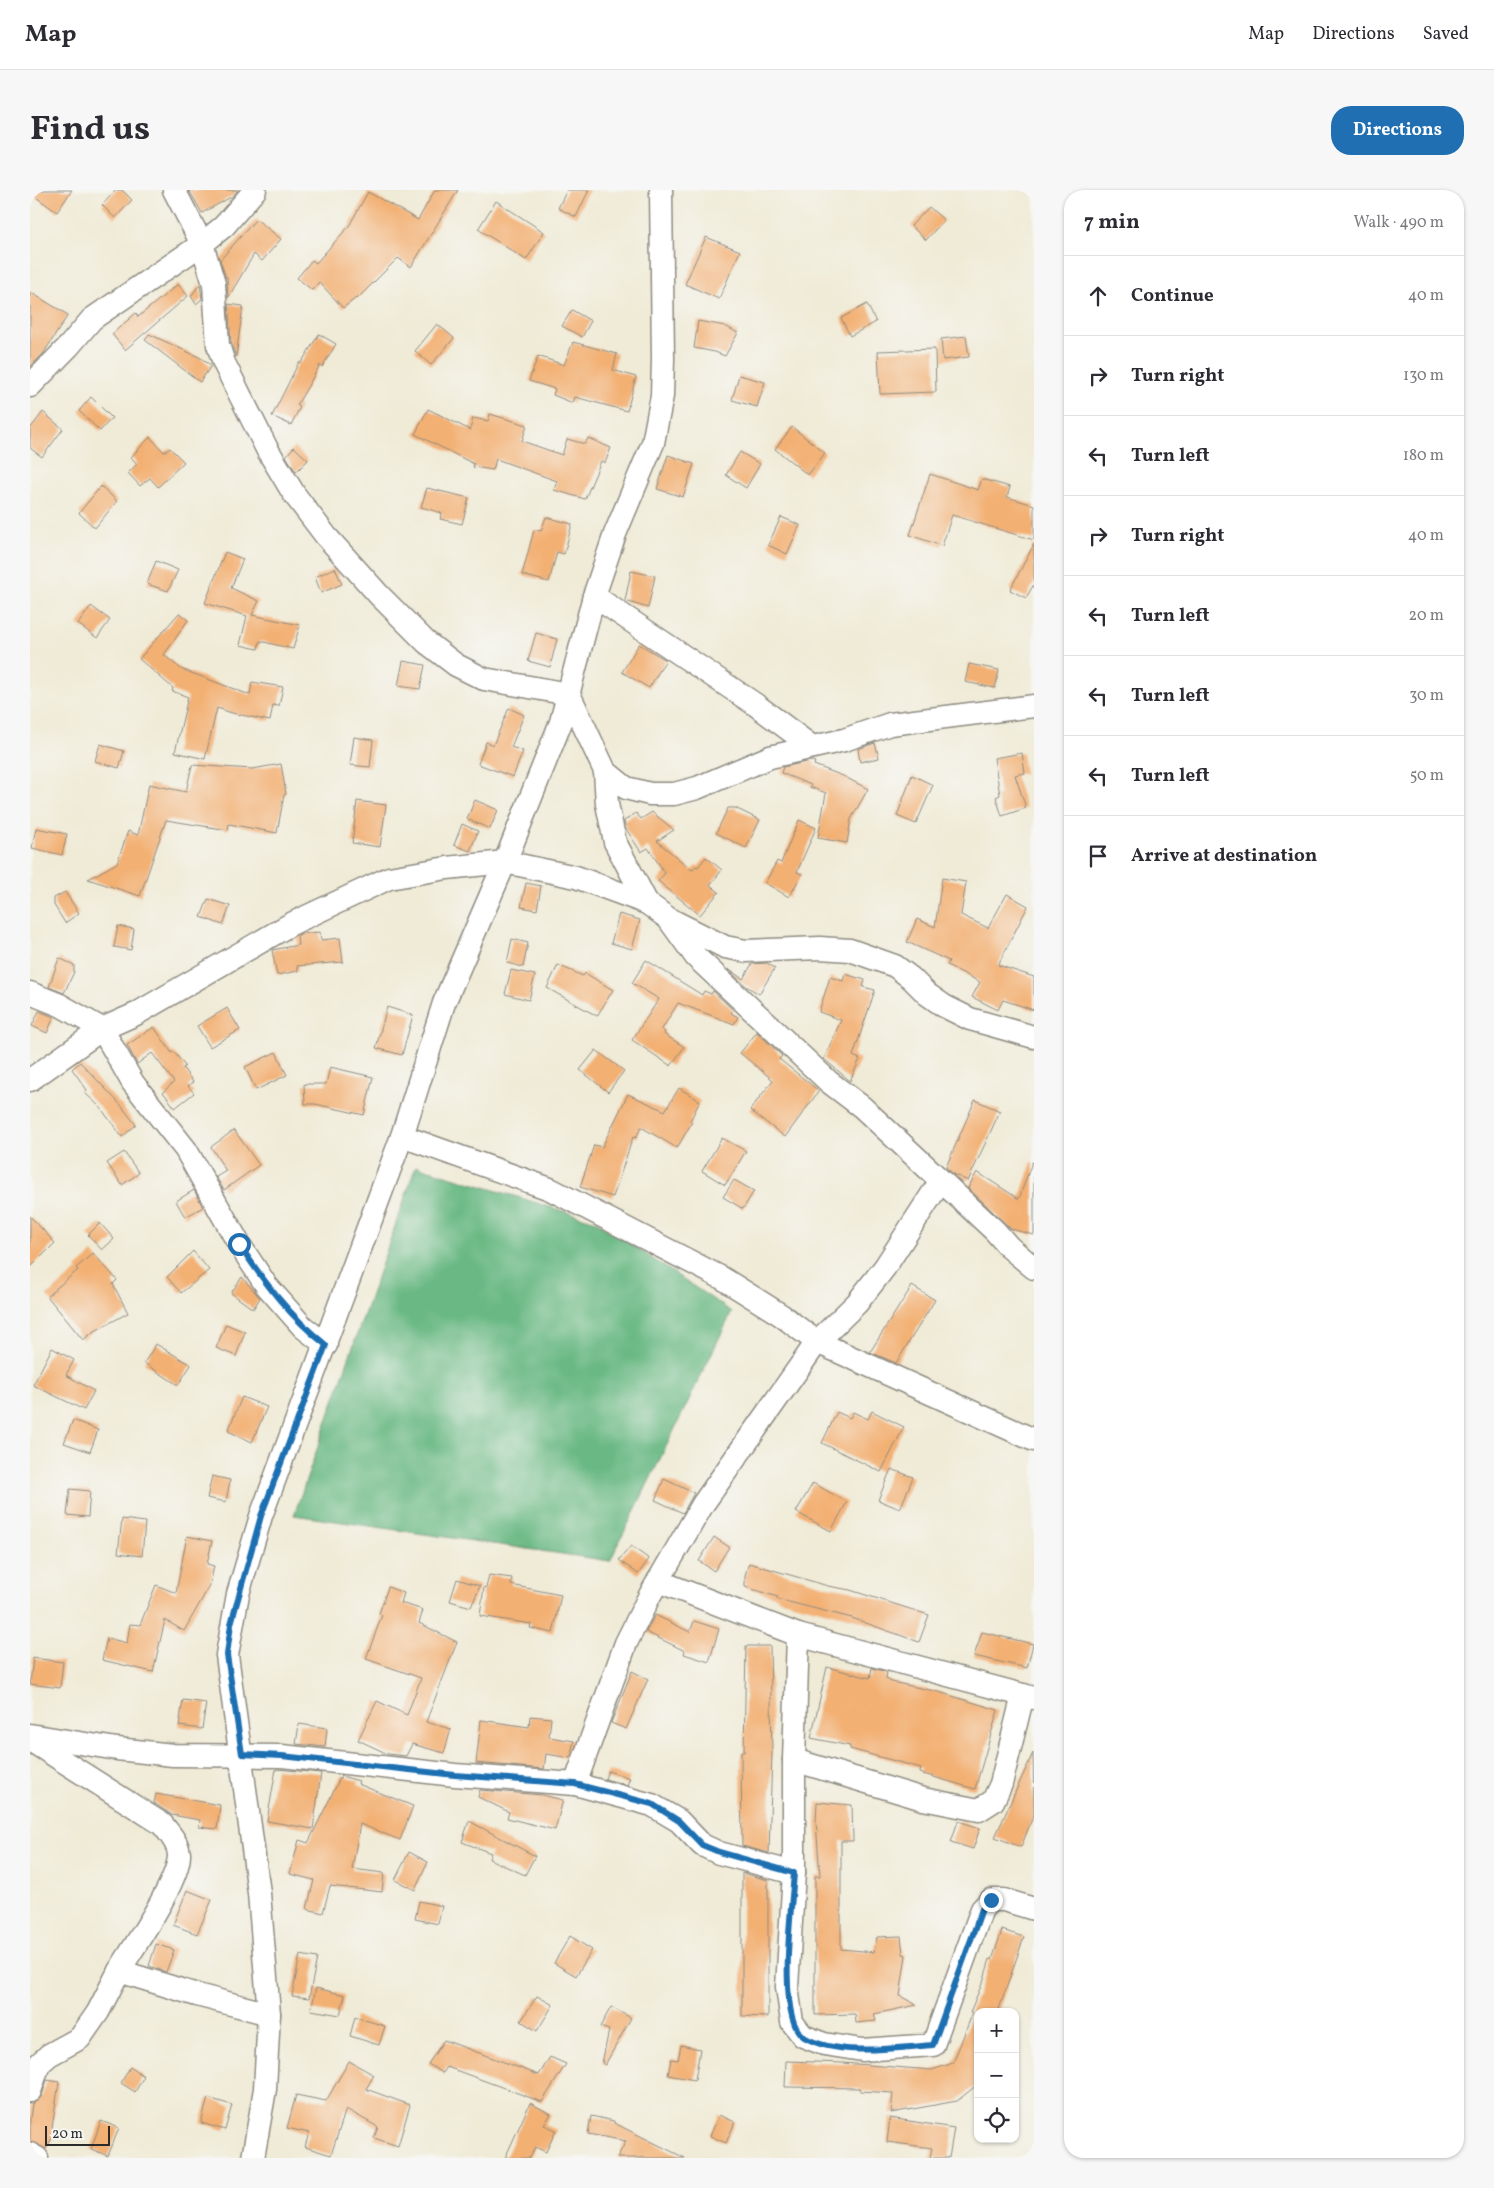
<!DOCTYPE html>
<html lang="en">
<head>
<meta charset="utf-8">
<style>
	body { margin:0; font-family:Vollkorn,serif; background:#f7f7f7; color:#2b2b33 }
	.controls { position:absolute; right:15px; bottom:15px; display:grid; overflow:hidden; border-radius:10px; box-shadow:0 1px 4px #0004 }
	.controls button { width:45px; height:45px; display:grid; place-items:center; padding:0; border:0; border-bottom:1px solid #e1e1e2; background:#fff; color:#2b2b33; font:25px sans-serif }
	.scale { position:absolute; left:15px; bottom:12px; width:65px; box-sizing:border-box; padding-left:5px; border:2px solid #2b2b2b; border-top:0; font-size:14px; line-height:18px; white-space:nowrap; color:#2b2b2b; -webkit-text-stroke:4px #f6f6f2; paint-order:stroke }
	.stop { position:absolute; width:15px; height:15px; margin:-11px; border:4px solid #1f6fb2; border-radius:50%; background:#fff }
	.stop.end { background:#1f6fb2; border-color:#fff; box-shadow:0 1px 5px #0008 }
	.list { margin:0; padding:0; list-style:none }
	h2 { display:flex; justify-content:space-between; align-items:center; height:65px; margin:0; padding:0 20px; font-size:21px }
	h2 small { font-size:16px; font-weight:400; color:#7c7c81 }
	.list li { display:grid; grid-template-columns:32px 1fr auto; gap:15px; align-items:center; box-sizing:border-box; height:80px; padding:0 20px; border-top:1px solid #e1e1e2 }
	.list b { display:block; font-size:19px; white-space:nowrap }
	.list em { font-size:16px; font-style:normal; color:#7c7c81 }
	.icon { flex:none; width:28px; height:28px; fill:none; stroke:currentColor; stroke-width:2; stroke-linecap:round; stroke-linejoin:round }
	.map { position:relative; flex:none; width:1004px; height:1968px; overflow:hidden; border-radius:20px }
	header { display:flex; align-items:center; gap:30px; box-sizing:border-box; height:70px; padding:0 25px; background:#fff; border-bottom:1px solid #e1e1e2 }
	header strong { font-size:24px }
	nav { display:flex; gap:28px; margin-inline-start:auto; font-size:18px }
	.intro { display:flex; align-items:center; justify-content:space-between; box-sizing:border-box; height:120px; padding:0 30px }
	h1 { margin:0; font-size:35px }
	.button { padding:12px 22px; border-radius:20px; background:#1f6fb2; color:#fff; font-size:18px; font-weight:700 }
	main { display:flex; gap:30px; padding:0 30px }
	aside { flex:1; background:#fff; border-radius:20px; box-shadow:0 1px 4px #0004 }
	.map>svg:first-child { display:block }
</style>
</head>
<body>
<header>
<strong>Map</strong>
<nav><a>Map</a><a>Directions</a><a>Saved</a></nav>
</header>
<div class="intro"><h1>Find us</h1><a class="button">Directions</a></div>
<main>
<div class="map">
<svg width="1004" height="1968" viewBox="0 0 1004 1968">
	<rect width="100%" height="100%" fill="#f6f6f2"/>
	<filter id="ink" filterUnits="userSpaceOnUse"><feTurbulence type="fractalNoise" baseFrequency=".02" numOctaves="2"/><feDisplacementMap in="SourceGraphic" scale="10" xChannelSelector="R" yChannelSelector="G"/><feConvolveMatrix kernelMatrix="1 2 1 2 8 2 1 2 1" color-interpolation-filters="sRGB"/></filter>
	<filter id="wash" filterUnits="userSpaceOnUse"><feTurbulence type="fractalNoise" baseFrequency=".0096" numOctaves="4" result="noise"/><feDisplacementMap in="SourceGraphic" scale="20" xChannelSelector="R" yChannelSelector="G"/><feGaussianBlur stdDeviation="1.12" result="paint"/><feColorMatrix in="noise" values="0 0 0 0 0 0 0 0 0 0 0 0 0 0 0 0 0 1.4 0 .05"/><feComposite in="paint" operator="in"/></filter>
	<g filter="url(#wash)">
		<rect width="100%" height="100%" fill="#f0ebd7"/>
		<!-- forest -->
		<polygon fill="#6ab984" stroke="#4a7258" points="386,976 566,1031 702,1122 580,1371 264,1325"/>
		<g id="blocks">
			<!-- building -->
			<g fill="#f3b073">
				<polygon points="0,0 42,0 27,22 0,3"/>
				<polygon points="86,0 92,0 102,10 85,28 72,15"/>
				<polygon points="159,0 208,0 203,6 172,23"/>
				<polygon points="405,0 428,0 381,77 368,68 327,109 326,108 313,118 289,92 282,100 267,88 282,70 286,73 319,36 338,2 388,30"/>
				<polygon points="537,0 559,0 546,27 528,18"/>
				<polygon points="466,11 514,42 496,70 448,39"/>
				<polygon points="899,17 914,30 896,50 881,36"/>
				<polygon points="226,29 251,49 232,71 224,64 198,108 197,87 196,88 190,70"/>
				<polygon points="676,47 710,61 689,109 655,94"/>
				<polygon points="148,94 158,106 95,160 82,144 106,123 108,127"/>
				<polygon points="170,94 172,109 166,114 161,106"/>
				<polygon points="0,102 38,125 13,164 0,177"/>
				<polygon points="198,114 213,116 206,167 201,152"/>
				<polygon points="837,114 846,132 820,146 811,128"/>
				<polygon points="542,120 561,131 552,147 532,136"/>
				<polygon points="668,131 695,136 708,143 695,166 685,162 664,158"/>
				<polygon points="407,134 424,148 401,175 385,161"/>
				<polygon points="119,144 171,168 181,176 170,192 115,150"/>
				<polygon points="289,144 306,154 292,177 290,175 267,215 270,217 261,235 242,226 269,172 271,173"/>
				<polygon points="936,146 939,167 913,170 911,149"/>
				<polygon points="543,152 587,164 583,180 606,187 597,221 545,207 543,213 523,205 525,199 499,191 508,166 534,175"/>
				<polygon points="905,159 906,202 850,204 848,161"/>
				<polygon points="709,185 735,192 727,217 702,210"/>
				<polygon points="61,207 82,228 70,241 49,221"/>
				<polygon points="398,219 440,240 443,228 458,231 460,224 497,235 492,251 532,265 537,249 555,254 558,248 581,258 575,273 571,271 555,309 524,300 527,291 466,269 463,280 443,277 444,274 385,244"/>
				<polygon points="13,222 33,239 12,267 0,258 0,239"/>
				<polygon points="762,237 795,263 778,285 745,259"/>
				<polygon points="120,247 134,262 140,258 154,272 128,297 120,288 110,296 98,283 107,274 101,267"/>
				<polygon points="264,257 278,270 266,282 256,266"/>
				<polygon points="710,262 730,274 716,298 696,285"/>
				<polygon points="638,265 664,274 653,307 627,299"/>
				<polygon points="900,284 948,300 952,289 980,297 977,307 1004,315 1004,350 922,325 912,356 880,345"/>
				<polygon points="71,296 87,311 65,338 49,323"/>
				<polygon points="397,298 439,308 432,334 410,329 412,323 391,317"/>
				<polygon points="516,327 542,334 534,364 527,362 519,392 492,385 504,340 511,341"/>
				<polygon points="751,327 770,335 757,364 738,355"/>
				<polygon points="1004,354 1004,394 996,408 980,400"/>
				<polygon points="195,362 213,369 201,398 229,411 222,425 270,435 263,459 230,451 228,459 210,455 217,426 175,413"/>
				<polygon points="126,371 148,380 138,401 117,394"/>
				<polygon points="305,378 312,394 291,403 285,387"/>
				<polygon points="601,381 625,386 618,418 595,411"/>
				<polygon points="61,416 80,430 67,448 48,434"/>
				<polygon points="149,423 158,430 134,465 151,479 220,505 222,492 253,497 249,516 243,515 240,531 202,523 187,518 175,569 145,562 158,507 142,501 143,498 109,469"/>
				<polygon points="506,443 527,449 520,477 498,471"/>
				<polygon points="609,454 636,470 619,498 592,482"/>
				<polygon points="373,471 395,475 390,499 368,496"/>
				<polygon points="939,474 969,480 965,498 935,492"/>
				<polygon points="479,518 494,525 481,557 493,561 483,587 448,574 456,552 463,555"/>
				<polygon points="324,547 343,550 340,577 320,575"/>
				<polygon points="845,553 849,568 830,572 828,559"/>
				<polygon points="70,554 94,561 89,578 65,571"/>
				<polygon points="992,563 995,583 985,585 996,618 972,626 966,607 970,605 964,568"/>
				<polygon points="781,571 785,572 784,575 813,586 838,599 821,629 817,653 788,648 796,603 780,597 781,595 751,583 753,577"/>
				<polygon points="251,574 256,604 254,605 247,643 199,634 198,640 136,630 110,706 58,689 87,673 98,641 108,645 119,594 156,602 162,575 222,579"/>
				<polygon points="882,585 903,595 886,634 867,626"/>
				<polygon points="445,610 468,620 460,639 437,629"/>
				<polygon points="327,611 356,615 350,657 322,653"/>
				<polygon points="698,618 705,618 730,630 716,658 686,643"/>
				<polygon points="622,622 644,640 627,651 662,680 666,676 668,677 676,667 692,680 680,695 689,702 670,725 628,691 635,683 618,658 611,662 596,639 594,631 606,623 611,629"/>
				<polygon points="769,630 786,638 767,682 772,684 759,707 735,693 747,671 751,673"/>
				<polygon points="432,634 448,641 440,661 424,655"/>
				<polygon points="6,638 37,644 32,665 2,658"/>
				<polygon points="912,688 936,692 931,725 958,738 977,704 998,716 968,775 1004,787 1004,820 973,810 968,820 942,807 950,792 917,775 919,771 877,752 887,729 905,737"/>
				<polygon points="496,693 511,696 507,720 491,717"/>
				<polygon points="35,702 49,723 35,733 24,715 24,708"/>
				<polygon points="178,709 200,716 193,735 171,727"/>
				<polygon points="589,724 610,730 602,759 581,753"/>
				<polygon points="88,736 104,739 101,760 84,757"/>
				<polygon points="290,742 291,750 310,748 313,772 267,776 268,781 247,785 242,760 268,755 267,746 270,744"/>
				<polygon points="482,749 498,753 493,777 477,773"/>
				<polygon points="29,768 44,775 44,782 34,803 19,797"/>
				<polygon points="616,770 672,805 674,801 681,804 683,801 703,820 701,823 708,827 704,834 648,813 632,839 635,842 634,844 654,857 641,876 602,850 629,809 602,793"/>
				<polygon points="737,773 745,778 729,804 716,796 698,779 713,789 722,774"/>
				<polygon points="528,775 553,786 555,783 583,800 567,826 517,798"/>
				<polygon points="481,780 505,785 499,810 475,804"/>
				<polygon points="815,784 835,790 833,797 845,800 823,866 830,869 820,891 794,869 811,830 789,822 800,787 813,791"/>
				<polygon points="357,817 383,825 372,865 346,858"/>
				<polygon points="197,818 210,840 180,857 167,836"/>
				<polygon points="9,821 24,827 17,843 2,836"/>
				<polygon points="124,837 142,863 144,862 155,876 153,878 163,892 158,896 164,903 145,918 133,902 144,892 122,863 107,874 97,855"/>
				<polygon points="727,842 752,866 749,869 789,901 755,947 720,920 743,890 710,863"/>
				<polygon points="566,860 594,881 578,902 550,880"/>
				<polygon points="246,862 257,885 226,900 215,877"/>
				<polygon points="50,872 90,914 106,935 92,947 70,917 55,903 57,900 42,879"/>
				<polygon points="300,877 343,887 334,925 285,914 275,914 274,894 296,894"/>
				<polygon points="649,898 670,911 660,931 662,932 647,958 611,937 606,948 603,947 583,1007 550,997 564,955 572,957 598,904 635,921"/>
				<polygon points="945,910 970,921 938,991 923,984 916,977"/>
				<polygon points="204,940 229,975 194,1000 186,987 196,981 181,957"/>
				<polygon points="692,948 716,961 695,995 672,981"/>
				<polygon points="94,962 109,983 92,995 77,973"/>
				<polygon points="1002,972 1004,973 1004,1045 981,1039 938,998 947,982 989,1009"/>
				<polygon points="704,990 724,1001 713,1019 693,1007"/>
				<polygon points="164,1000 173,1017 155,1027 146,1011"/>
				<polygon points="0,1026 25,1053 0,1078"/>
				<polygon points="70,1033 84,1049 72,1060 58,1045"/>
				<polygon points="163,1061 179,1080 151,1103 137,1087"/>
				<polygon points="63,1063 87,1090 83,1094 98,1123 63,1142 53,1150 17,1106 48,1080 46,1078"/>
				<polygon points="212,1087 230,1108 223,1119 201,1103"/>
				<polygon points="882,1096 905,1110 866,1173 840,1162"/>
				<polygon points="196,1134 215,1142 206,1166 186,1158"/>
				<polygon points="126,1154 161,1175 148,1195 114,1173"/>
				<polygon points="22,1158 44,1170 36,1185 64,1201 54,1220 3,1195"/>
				<polygon points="212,1207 237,1217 222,1252 198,1241"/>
				<polygon points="842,1221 874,1237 851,1282 792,1253 807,1222 820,1228 823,1222 838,1229"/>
				<polygon points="43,1230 68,1240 60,1262 34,1253"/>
				<polygon points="861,1279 883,1287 870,1319 848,1310"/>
				<polygon points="182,1286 200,1290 196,1312 177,1308"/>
				<polygon points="634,1289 664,1303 653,1323 625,1310"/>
				<polygon points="783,1293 817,1312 801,1341 766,1322"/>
				<polygon points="40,1299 60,1301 58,1327 37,1325"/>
				<polygon points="92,1329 115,1332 112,1366 88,1363"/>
				<polygon points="157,1346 182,1351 177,1374 184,1376 180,1395 154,1441 135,1430 123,1482 72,1470 77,1448 97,1453 100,1434 110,1435 126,1395 146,1403"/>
				<polygon points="684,1347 699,1357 684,1381 669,1371"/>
				<polygon points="601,1356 619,1369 608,1384 589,1370"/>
				<polygon points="719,1373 798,1396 820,1400 899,1425 889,1452 822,1428 747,1409 748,1407 715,1397 715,1385"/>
				<polygon points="459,1385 482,1388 481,1395 531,1405 523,1443 500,1438 501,1434 450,1426 454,1397 456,1398"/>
				<polygon points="427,1389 450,1396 441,1417 420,1411"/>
				<polygon points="358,1397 374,1403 371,1413 393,1420 389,1433 427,1452 396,1532 421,1539 414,1563 382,1554 376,1566 358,1564 328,1550 347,1511 377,1525 391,1488 336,1469 352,1425 349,1424"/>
				<polygon points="625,1425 660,1442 664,1431 689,1439 679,1472 654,1464 655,1461 616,1442"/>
				<polygon points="952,1442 1003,1454 997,1478 944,1466"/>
				<polygon points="716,1456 740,1456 742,1562 739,1663 712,1656 711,1562 714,1562"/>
				<polygon points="3,1468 33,1472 30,1498 0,1494"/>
				<polygon points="797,1477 840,1488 842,1478 857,1482 856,1489 862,1492 909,1502 968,1520 945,1599 890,1583 891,1578 820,1559 820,1556 781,1548"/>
				<polygon points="602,1481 618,1489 596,1539 581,1533"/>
				<polygon points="153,1510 176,1513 172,1539 149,1536"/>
				<polygon points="500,1526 521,1528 519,1547 544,1551 540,1568 516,1564 514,1579 446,1573 451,1530 499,1537"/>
				<polygon points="269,1534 297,1538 295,1557 266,1554"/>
				<polygon points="1003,1563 1004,1624 991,1657 965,1647"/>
				<polygon points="246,1579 291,1583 283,1639 237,1631"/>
				<polygon points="578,1581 600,1588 597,1595 575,1589"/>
				<polygon points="311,1586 329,1591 328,1594 383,1616 370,1650 330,1634 322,1679 354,1683 352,1702 300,1696 293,1723 277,1719 284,1690 260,1684 269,1650 278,1653"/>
				<polygon points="450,1600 512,1605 533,1610 525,1640 477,1628 479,1622 448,1607"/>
				<polygon points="126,1604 190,1615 187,1639 169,1637 170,1630 142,1625 124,1613"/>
				<polygon points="787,1612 822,1615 823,1651 811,1651 811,1759 844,1762 847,1747 871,1746 873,1764 876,1765 870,1806 887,1815 844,1824 846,1831 826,1833 825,1824 785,1825 785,1686 790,1686 786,1632"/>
				<polygon points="439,1631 505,1666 495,1685 459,1669 461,1663 432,1652"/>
				<polygon points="928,1631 950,1638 943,1659 921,1652"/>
				<polygon points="379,1662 398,1672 385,1700 365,1690"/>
				<polygon points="712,1683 738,1690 738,1827 712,1826"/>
				<polygon points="157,1700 182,1710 167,1744 143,1735"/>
				<polygon points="389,1711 412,1716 408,1734 385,1729"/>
				<polygon points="972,1740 994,1747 968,1822 948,1822 948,1894 927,1911 861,1923 863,1903 830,1901 830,1898 755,1897 756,1871 813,1873 902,1880 923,1873 943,1822 940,1822 954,1789 960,1769 962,1770"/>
				<polygon points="540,1746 562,1760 546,1786 524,1773"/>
				<polygon points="126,1754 144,1760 136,1782 119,1776"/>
				<polygon points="270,1765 287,1768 279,1808 262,1806"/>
				<polygon points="286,1798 315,1805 310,1825 281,1820"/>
				<polygon points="507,1806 523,1815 507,1841 491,1831"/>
				<polygon points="581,1817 601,1828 575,1875 572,1873 579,1840 570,1837"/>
				<polygon points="325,1827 355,1836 349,1855 320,1846"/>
				<polygon points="414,1850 509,1885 520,1867 536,1874 512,1912 417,1877 413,1883 398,1874"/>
				<polygon points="651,1855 670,1859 665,1890 638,1885 641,1869 648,1870"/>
				<polygon points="319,1871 344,1885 336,1899 380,1915 368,1956 344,1948 348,1937 316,1919 301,1965 275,1957 279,1943 257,1938 266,1905 296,1911"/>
				<polygon points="100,1877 114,1886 105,1902 91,1893"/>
				<polygon points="17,1890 29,1892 22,1938 26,1941 16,1959 0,1951 0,1928 2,1914 12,1906"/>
				<polygon points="178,1908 202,1915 195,1940 171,1933"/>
				<polygon points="500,1913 521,1924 514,1935 526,1940 516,1962 505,1957 500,1968 475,1968"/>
				<polygon points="689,1925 705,1932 696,1953 680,1946"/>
				<polygon points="561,1926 584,1931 584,1933 655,1968 587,1968 596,1951 558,1944"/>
				<polygon points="860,1928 924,1938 919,1968 900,1968 902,1958 857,1952"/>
				<polygon points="71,1931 89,1938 78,1966 61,1959"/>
			</g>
		</g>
	</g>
	<g filter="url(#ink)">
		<use href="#blocks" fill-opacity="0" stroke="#8e8b81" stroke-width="1"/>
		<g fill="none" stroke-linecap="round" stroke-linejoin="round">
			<defs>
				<g id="minor">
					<polyline points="225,0 194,36 172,54 184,94 188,155 194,173 237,259 264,304 296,346 349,405 396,452 426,475 454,489 539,504 575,581 596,598 620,604 644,604 667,598 740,567 814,550 860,534 1004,516"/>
					<polyline points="0,196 39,156 62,129 172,54 144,0"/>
					<polyline points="564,406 726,515 781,556"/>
					<polyline points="575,581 577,614 585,652 617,713 639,729 695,757 716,761 790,758 820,760 865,776 881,788 897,804 914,816 940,829 1004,847"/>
					<polyline points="640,731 666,767 799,892 832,917 965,1041 979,1057 1004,1078"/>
					<polyline points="0,803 30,815 72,839 103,893 156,960 209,1054 236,1095 273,1137 296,1155"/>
					<polyline points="0,890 72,839 106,824 261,734 359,688 417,678 475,672 546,687 617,713"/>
					<polyline points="372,946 520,999 692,1088 751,1125 787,1152 673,1314 620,1405 596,1453 545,1594"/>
					<polyline points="910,992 855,1077 827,1113 787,1152 1004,1250"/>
					<polyline points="628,1391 768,1445 1004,1508"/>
					<polyline points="768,1445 764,1570 764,1683 757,1797 762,1832 773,1846 794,1854 832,1860 903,1855 952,1719 961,1710 974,1710 1004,1719"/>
					<polyline points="0,1545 87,1559 143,1565 252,1566 425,1585 545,1594 622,1615 649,1631 672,1655 689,1663 764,1683"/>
					<path d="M0 1550 132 1634C139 1643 148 1652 149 1664 150 1690 104 1756 89 1781L167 1805 239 1824"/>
					<polyline points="764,1570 893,1609 949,1620 963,1611 971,1594 993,1505"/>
					<polyline points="0,1901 9,1874 19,1865 50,1848 68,1822 89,1781"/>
					<polyline points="0,1964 7,1968"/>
					<polyline points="223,1968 235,1899 239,1824 229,1703 197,1465 208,1404 231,1326 372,946 414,813 475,672 531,532 564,406 585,344 623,253 632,206 633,169 631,0"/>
				</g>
			</defs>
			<!-- minor casing -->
			<use href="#minor" stroke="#8e8b81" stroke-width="25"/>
			<!-- minor -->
			<use href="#minor" stroke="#fff" stroke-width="22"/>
		</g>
	</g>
	<g fill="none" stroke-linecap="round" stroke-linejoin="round" filter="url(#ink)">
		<!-- route -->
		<path stroke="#1f6fb2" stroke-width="6" d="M209 1054C234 1092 260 1127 296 1155L231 1326 201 1434 197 1465 212 1564 252 1566 425 1585 545 1594 622 1614 649 1631 672 1655 689 1662 764 1683C762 1715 746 1830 774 1847 808 1867 865 1858 903 1855L952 1719 961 1710"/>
	</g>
</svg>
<div class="controls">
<button>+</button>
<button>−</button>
<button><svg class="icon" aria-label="locate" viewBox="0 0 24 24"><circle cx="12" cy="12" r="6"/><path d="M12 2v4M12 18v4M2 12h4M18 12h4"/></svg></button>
</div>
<div class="scale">20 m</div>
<div class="stop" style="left:209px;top:1054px"></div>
<div class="stop end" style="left:961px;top:1710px"></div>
</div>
<aside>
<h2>7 min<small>Walk · 490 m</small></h2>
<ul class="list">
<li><svg class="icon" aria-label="ahead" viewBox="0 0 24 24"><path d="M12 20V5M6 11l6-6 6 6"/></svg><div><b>Continue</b></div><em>40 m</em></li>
<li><svg class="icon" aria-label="right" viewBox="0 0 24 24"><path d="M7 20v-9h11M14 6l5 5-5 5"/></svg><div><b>Turn right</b></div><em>130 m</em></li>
<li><svg class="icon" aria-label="left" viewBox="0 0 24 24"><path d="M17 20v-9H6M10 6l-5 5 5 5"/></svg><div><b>Turn left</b></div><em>180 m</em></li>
<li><svg class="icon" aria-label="right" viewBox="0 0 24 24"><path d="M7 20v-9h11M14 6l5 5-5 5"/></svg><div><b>Turn right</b></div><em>40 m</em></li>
<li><svg class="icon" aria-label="left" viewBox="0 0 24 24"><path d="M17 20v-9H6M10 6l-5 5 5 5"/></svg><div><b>Turn left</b></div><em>20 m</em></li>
<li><svg class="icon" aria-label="left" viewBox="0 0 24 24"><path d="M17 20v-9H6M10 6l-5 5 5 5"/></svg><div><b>Turn left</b></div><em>30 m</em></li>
<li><svg class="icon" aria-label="left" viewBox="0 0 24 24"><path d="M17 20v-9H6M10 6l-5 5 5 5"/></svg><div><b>Turn left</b></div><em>50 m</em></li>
<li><svg class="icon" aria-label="arrive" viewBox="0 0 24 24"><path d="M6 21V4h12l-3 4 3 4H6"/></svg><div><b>Arrive at destination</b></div></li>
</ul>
</aside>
</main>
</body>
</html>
